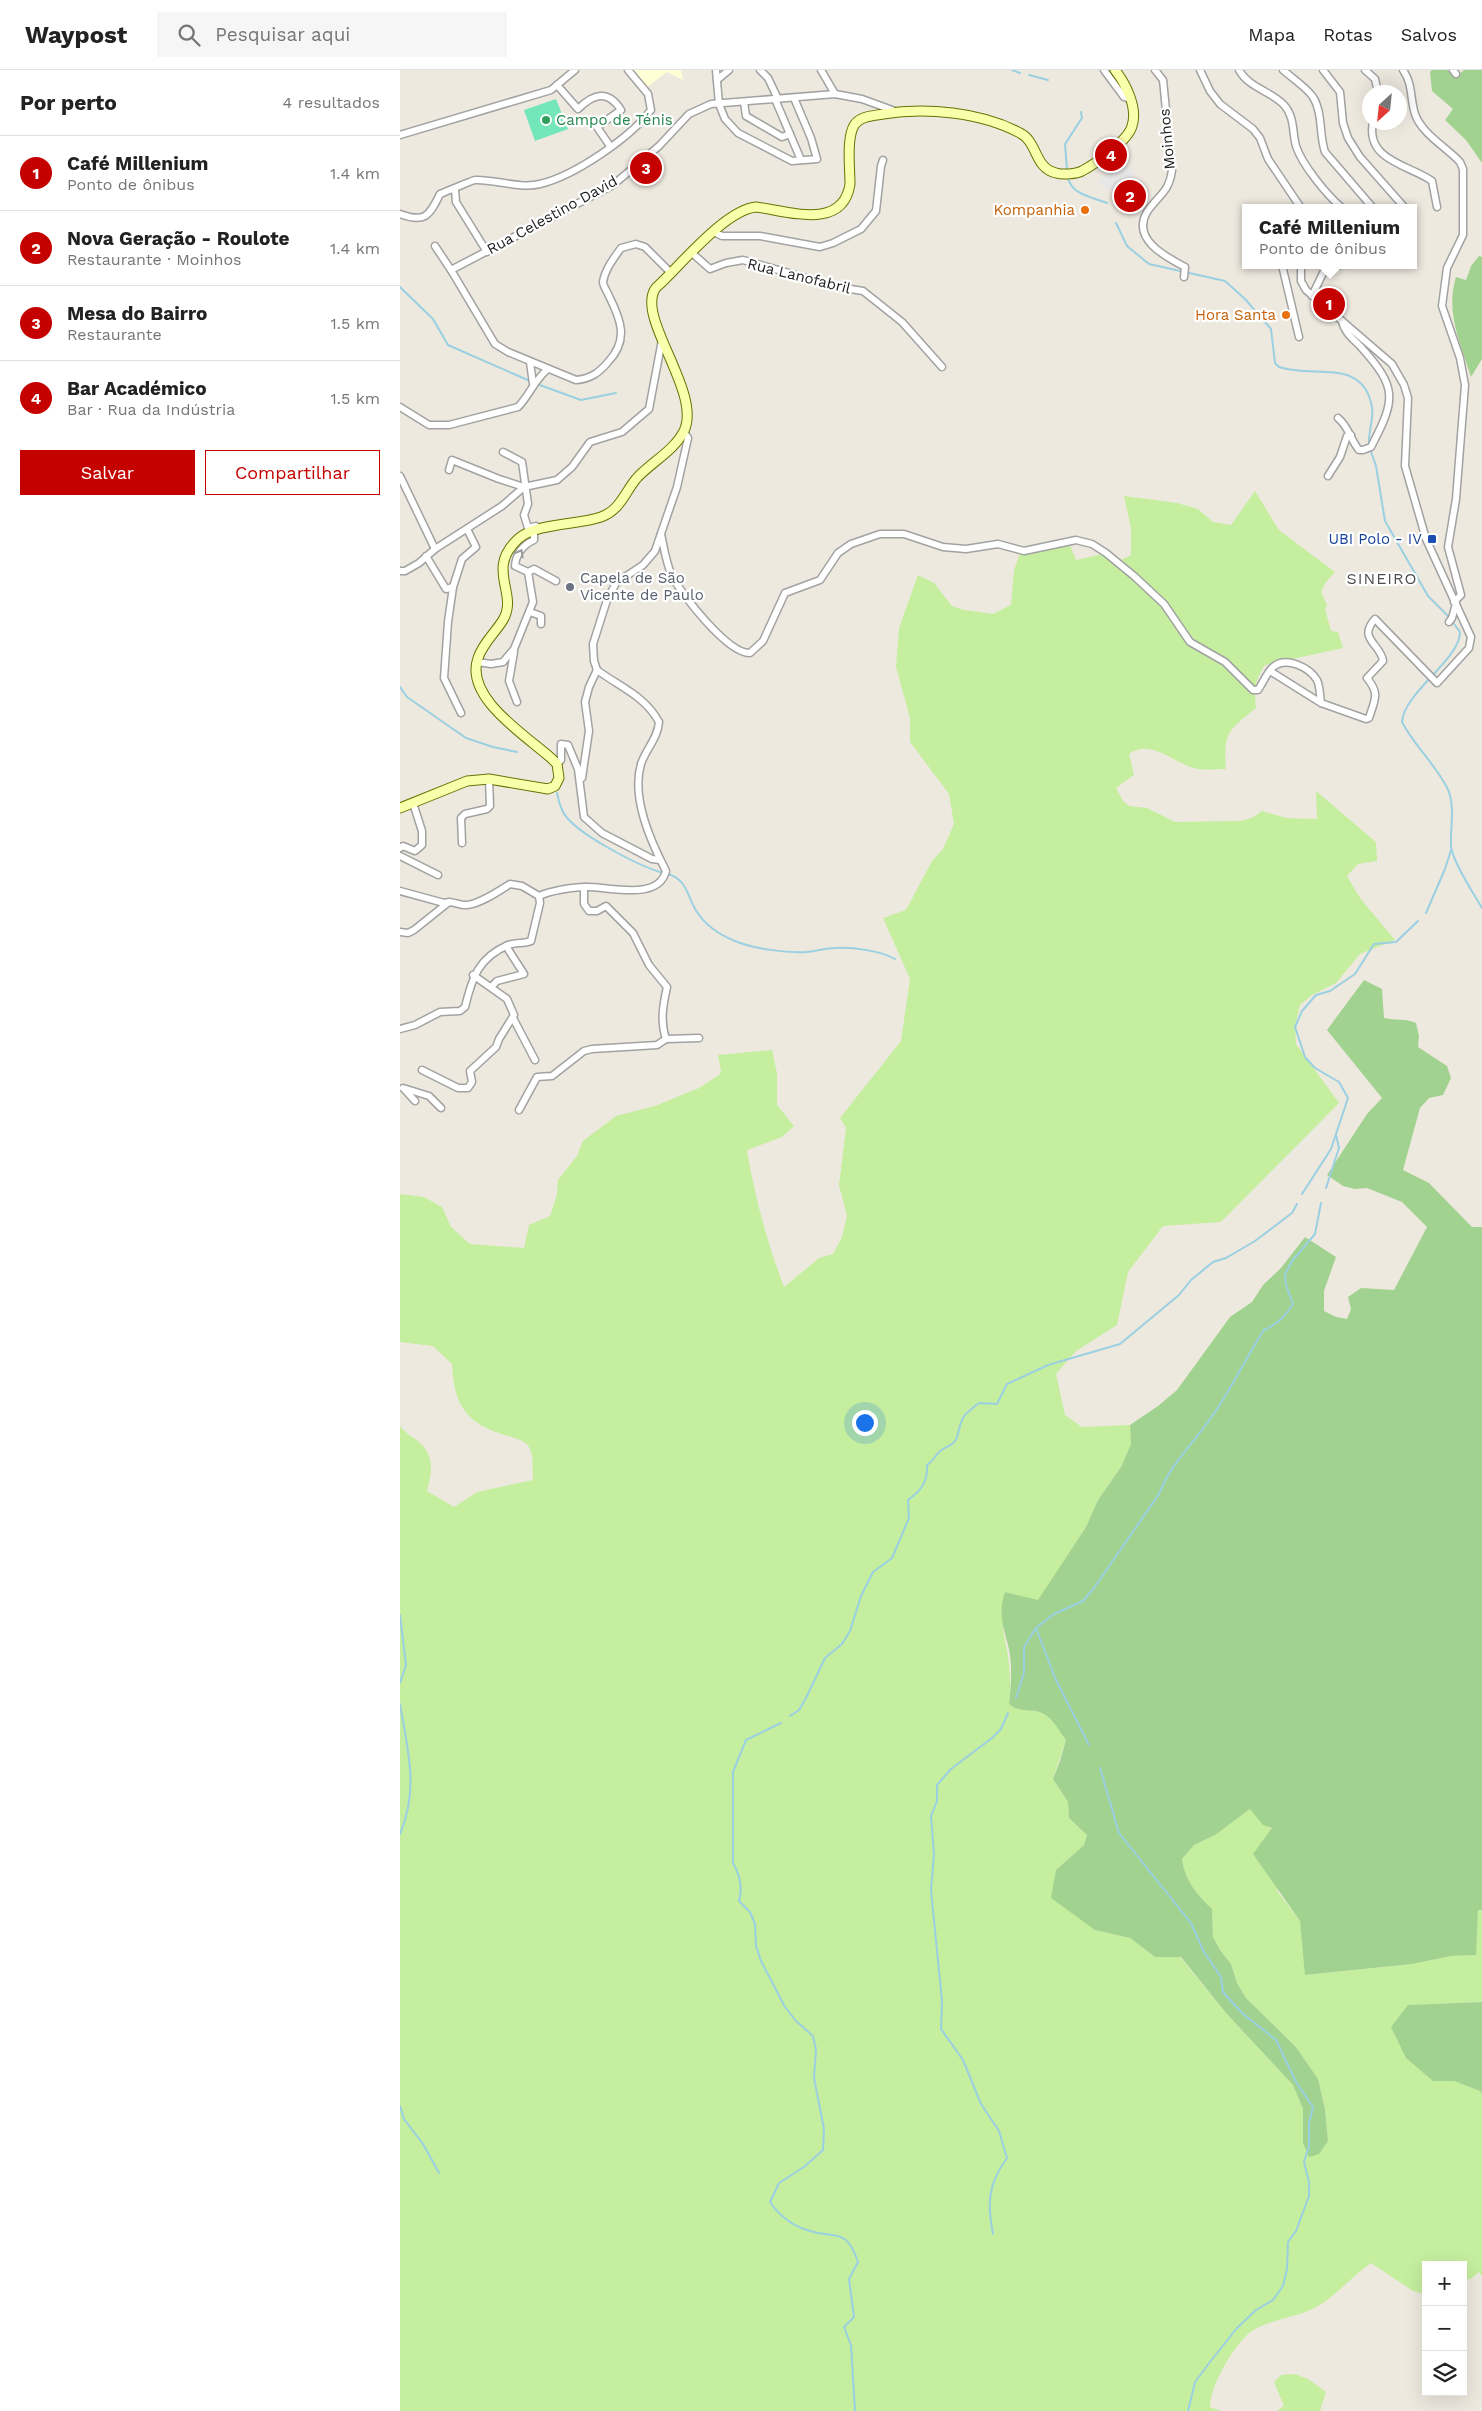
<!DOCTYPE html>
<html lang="pt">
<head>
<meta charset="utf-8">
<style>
	body { margin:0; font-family:"Work Sans",sans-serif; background:#f6f6f6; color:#222 }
	.controls { position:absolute; right:15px; bottom:15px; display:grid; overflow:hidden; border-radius:0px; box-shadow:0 5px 20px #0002 }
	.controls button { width:45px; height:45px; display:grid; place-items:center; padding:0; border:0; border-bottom:1px solid #e0e0e0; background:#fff; color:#222; font:25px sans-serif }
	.compass { position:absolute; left:962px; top:15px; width:45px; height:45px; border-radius:50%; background:#fff; box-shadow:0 5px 20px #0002; rotate:207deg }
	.you { position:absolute; left:464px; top:1352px; width:18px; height:18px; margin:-12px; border:4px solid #fff; border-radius:50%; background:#1a73e8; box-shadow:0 0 0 8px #1a73e833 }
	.badge { display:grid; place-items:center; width:32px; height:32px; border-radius:50%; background:#c50100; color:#fff; font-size:16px; font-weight:700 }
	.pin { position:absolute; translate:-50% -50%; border:2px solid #fff; box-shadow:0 1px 5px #0006 }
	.popup { position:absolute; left:842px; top:134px; width:175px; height:65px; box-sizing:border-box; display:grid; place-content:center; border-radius:0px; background:#fff; filter:drop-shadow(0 1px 4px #0005); font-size:16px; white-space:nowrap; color:#767676 }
	.popup b { font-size:19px; color:#222 }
	.popup::after { content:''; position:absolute; left:50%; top:100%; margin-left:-10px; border:10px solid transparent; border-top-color:#fff }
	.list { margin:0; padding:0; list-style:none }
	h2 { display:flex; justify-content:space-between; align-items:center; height:65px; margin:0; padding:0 20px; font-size:21px }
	h2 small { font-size:16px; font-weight:400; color:#767676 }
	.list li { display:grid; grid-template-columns:32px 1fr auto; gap:15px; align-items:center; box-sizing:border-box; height:75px; padding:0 20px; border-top:1px solid #e0e0e0 }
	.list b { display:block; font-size:19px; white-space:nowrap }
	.list p { margin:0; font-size:16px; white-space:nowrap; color:#767676 }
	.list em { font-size:16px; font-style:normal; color:#767676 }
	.actions { display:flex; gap:10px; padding:15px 20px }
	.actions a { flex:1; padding:11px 0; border:1px solid #c50100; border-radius:0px; text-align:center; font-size:18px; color:#c50100 }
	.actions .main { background:#c50100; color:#fff }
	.icon { flex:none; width:28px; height:28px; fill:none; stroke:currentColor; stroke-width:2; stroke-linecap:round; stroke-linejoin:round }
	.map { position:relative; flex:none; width:1082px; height:2341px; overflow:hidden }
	header { display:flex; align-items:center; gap:30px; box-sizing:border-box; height:70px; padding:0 25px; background:#fff; border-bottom:1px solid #e0e0e0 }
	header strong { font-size:24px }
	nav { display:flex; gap:28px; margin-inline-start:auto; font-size:18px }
	.search { width:350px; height:45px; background:#f6f6f6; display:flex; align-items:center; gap:12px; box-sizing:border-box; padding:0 18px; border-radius:0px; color:#767676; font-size:19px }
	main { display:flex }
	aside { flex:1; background:#fff }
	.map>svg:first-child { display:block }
</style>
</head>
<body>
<header>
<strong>Waypost</strong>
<div class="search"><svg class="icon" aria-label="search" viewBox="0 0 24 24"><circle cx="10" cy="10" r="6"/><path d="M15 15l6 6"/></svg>Pesquisar aqui</div>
<nav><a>Mapa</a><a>Rotas</a><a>Salvos</a></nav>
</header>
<main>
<aside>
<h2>Por perto<small>4 resultados</small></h2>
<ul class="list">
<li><span class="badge">1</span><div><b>Café Millenium</b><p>Ponto de ônibus</p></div><em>1.4 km</em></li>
<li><span class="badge">2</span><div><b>Nova Geração - Roulote</b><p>Restaurante · Moinhos</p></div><em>1.4 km</em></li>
<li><span class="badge">3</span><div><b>Mesa do Bairro</b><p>Restaurante</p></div><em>1.5 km</em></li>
<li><span class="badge">4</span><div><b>Bar Académico</b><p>Bar · Rua da Indústria</p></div><em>1.5 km</em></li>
</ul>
<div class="actions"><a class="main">Salvar</a><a>Compartilhar</a></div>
</aside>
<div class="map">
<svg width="1082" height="2341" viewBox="0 0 1082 2341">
	<rect width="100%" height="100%" fill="#eee9df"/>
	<!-- education -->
	<polygon fill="#ffffd6" points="232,0 281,0 283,10 267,2 246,18"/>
	<!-- grass -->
	<g fill="#c5ee9e">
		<path d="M855 421 879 460 935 502 926 512 921 522 927 535 925 539 931 561 938 562 943 578 865 595C855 610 854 619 856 638 829 660 823 662 826 699 815 699 805 701 794 698 774 693 750 668 729 684L734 705 716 718 723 731 729 736 747 738 775 752 840 751 852 748 862 741 886 748 917 749 916 721 976 772 977 791 958 794 947 806 960 828 995 870 960 884 936 913 912 925 900 935 895 957 896 974 939 1033 821 1152 763 1156 728 1202 717 1255 676 1281 656 1304 665 1345 682 1357 730 1355 731 1374 721 1397 698 1430 686 1457 638 1531 605 1522C605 1535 601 1552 604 1565 609 1588 612 1610 609 1634 622 1644 630 1638 642 1643 653 1648 660 1661 666 1670L653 1709 668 1732 669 1748 687 1765 684 1775 656 1800 695 1860 730 1868 755 1887H780L826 1943 893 2015 903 2039V2073L928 2071 925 2039 918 2009 896 1977 846 1928 837 1913 831 1894 820 1880 813 1867 812 1839C797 1824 785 1811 782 1789L794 1775 815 1765 850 1739 863 1754 872 1759 877 1821 900 1851 906 1905 1012 1894 1051 1886 1075 1885 1078 1840H1082V1932L1008 1935 1006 1988 1033 2010 1054 2011 1080 2021 1082 2024V2206L1079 2202 1072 2208 1063 2211V2195H1026V2220L1021 2223 1013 2221 971 2193C952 2206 939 2223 920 2235 900 2247 876 2248 855 2259 836 2270 810 2315 810 2337L821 2341H0V1356C5 1363 12 1366 19 1372 35 1386 32 1403 27 1421L54 1437 77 1422 133 1410C132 1401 134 1387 130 1379 126 1370 117 1369 108 1366 67 1354 54 1337 52 1294L33 1276 0 1272V1124L24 1127 42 1137 51 1157 70 1174 124 1178 129 1155 150 1146 157 1124 158 1110 177 1086 183 1071 216 1046 255 1036 299 1018 319 1005 321 1001 318 985 372 980 377 1003V1035L394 1056 382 1067 347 1080C355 1128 367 1172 384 1217L419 1188 433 1184 442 1167 447 1146 439 1115 446 1058 440 1048 501 971 510 909 483 848 506 840 532 791 543 779 554 754 549 724 510 672V648L496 597 499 558 518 505 534 513 552 536 564 540 593 544 611 535 614 500 621 481 669 473 676 490 703 484 719 491 731 485V458L724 426 777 433 798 439 813 452 831 455Z"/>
		<polygon points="895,2304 908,2309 926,2322 920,2341 877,2341 884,2336 874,2312 881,2305"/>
	</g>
	<!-- forest -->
	<g fill="#a2d28f">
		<polygon points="1032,0 1048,0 1056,7 1064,0 1082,0 1082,93 1066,70 1045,50 1053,39 1032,21 1030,2"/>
		<path d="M1079 186 1082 187V289L1071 307C1061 274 1045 242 1056 207L1066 210 1071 196Z"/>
		<path d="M964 910 982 919 984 948C996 951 1004 948 1016 953L1019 966 1018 977 1047 996 1051 1008 1043 1025 1029 1028 1020 1038 1003 1100 1029 1113 1072 1157H1082V1840H1078L1076 1885 1051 1886 1012 1894 905 1905 900 1851 853 1784 872 1758 863 1755 850 1739 815 1765 794 1775 782 1789C785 1811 797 1824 812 1839L813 1867 820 1880 831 1894 837 1913 846 1928 896 1977 918 2009 925 2039 928 2071 919 2084 909 2087 903 2073V2039L893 2015 826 1943 781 1887H755L730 1868 695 1860 651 1828 656 1800 684 1775 687 1765 669 1748 668 1732 653 1709 660 1691 666 1670C659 1661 653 1648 642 1643 630 1638 621 1644 609 1634 611 1616 613 1594 608 1575 603 1556 598 1542 605 1522L638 1530 686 1457 698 1430 721 1397 731 1374 730 1355 758 1336 777 1320 830 1247 852 1232 863 1215 881 1198 905 1167 936 1187 924 1221V1241L936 1247 947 1249 951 1239 948 1227 961 1218 994 1220 1027 1157 1002 1132 967 1118 955 1119 943 1116 927 1105 967 1044 982 1028 927 960Z"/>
		<polygon points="1082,1932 1082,2024 1080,2021 1054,2011 1033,2011 1006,1988 991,1957 1008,1935"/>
	</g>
	<!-- pitch -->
	<polygon fill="#73e6ba" points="156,29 168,59 135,71 124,40"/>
	<!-- parking -->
	<polygon fill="#e7e7e7" points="724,90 736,105 716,123 711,119 708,120 697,111"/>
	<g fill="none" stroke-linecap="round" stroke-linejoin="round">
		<!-- stream -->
		<g stroke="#9ad0e1" stroke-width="2">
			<polyline points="612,0 620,3"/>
			<polyline points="629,5 648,10"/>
			<polyline points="667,100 665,74 682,48 681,42"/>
			<path d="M668 108C672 125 692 127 707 133"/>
			<path d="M716 153 727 176 749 194 825 211 845 229 871 259 875 293 879 297C915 309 963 287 972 337 974 349 968 362 969 375"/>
			<polyline points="0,217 33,249 48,275 130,311"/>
			<polyline points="137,314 181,330 216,323"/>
			<polyline points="970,379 976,396 985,451 1028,526 1049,547"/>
			<path d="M1052 551 1060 562C1060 590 1004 622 1002 652 1014 676 1040 699 1049 722 1055 740 1050 758 1051 776 1052 791 1074 824 1082 838"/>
			<polyline points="0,617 7,627 66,668 93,677 117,682"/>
			<path d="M157 723C158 729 160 736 163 742 174 763 239 796 263 803"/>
			<path d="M268 804C288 810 287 827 297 842 306 856 320 865 335 871 354 879 386 883 406 882 416 881 426 878 436 878 454 877 481 881 495 889"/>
			<polyline points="1026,843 1045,799 1051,780"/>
			<polyline points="926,1118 939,1078 936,1065"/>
			<polyline points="902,1124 931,1079 948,1028 939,1012 915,998 905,987 895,957 902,941 916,925 930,921 955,904 974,874 996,872 1018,851"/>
			<polyline points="0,1545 6,1595 0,1613"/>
			<polyline points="616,1628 624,1603 624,1577 636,1558"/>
			<path d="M0 1634C8 1682 19 1718 0 1764"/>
			<path d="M390 1646 399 1640 406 1628 425 1588 442 1574 450 1561 461 1526 473 1502 492 1488 509 1448 508 1430C522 1420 528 1411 527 1395 533 1391 535 1386 540 1381 546 1376 554 1376 557 1367 563 1345 561 1347 579 1333L597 1334 607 1314 648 1295 720 1274 779 1225 791 1210 813 1192 826 1188 855 1171 892 1143 897 1134"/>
			<path d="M381 1653 346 1670 333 1702V1793C340 1805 343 1817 339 1831L350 1842 355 1854 356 1876 361 1891 385 1937 396 1951 413 1966 416 1980 414 2008 424 2059 423 2080 404 2097 379 2113 370 2132C379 2145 391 2155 407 2160 436 2170 446 2156 458 2192L449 2209 454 2247 444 2257 451 2275 455 2341"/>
			<path d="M689 1675 656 1610 636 1558 654 1544 683 1531 694 1518 759 1424C771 1392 797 1370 815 1342 833 1316 846 1287 864 1260 878 1254 885 1246 893 1234L886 1215 885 1204 892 1191 915 1164 921 1133"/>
			<polyline points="700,1698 719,1763 791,1853 804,1882 821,1907 823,1922 842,1943 876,1970 896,2012 913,2037 909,2053 909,2076 904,2092 909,2112 909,2126 896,2161 888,2172 887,2199 883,2216 873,2230 856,2240 837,2258 810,2292 795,2312 788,2341"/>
			<polyline points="0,2036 4,2049 23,2074 39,2103"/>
			<path d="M593 2164C587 2133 588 2114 607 2088L599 2061 581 2034 563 1990 541 1959 542 1931 531 1820 534 1784 531 1746 537 1731V1715L551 1699 592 1668 601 1659 608 1643"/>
		</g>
		<defs>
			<g id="street">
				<polyline points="316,0 319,34 325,49 338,63 392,91 417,89 411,68 394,28"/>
				<polyline points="360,0 368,8 378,29"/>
				<polyline points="421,0 435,24"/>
				<polyline points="704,0 724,27 730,29"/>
				<path d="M755 0 763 10 772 100C769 123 759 124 747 142 731 169 766 187 785 197L784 207"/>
				<polyline points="800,0 810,21 820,34 853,59 860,68 868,89 901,138"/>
				<path d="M839 0C849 18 871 21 884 35 895 47 892 62 896 76 902 95 927 125 942 138"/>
				<path d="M883 0C892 8 906 17 913 27 923 43 919 65 925 82L973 138"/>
				<polyline points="923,0 940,22 943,53 948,68 960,87 1005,138"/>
				<polyline points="965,0 975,9 978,22"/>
				<path d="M1003 0C1013 14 1010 29 1015 44 1021 63 1047 78 1060 92L1063 99V165L1047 198 1042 236 1060 288 1065 315 1056 429 1048 477 1061 525 1054 532"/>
				<polyline points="1053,0 1056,4"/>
				<polyline points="317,10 329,0"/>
				<path d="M157 15 178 39C193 24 208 19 221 40L197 57 210 76"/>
				<polyline points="375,29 401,90"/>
				<polyline points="344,32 346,46 382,67 390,64"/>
				<path d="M973 52C965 91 1010 95 1032 111L1037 137"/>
				<polyline points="0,65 151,20 175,0"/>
				<polyline points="55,120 56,132 87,182"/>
				<path d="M0 144C24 153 29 147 40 124 43 123 73 110 75 110 94 109 119 119 140 114 174 106 230 68 251 40L248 24 228 0"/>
				<polyline points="314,162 322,166 360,166 420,177 433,173 461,159 476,141 481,96 483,90"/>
				<polyline points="35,176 51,200"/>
				<polyline points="292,183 310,199 326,193 343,190 438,217 463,221 502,252 542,297"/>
				<polyline points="882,195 899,267"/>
				<path d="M271 203 245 177 236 174 221 178C214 188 205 199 203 212 203 216 207 221 209 226 221 250 229 270 208 292 199 303 190 309 176 310L108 282 95 274 51 200 213 115 259 76 289 44 311 34 435 24 462 29 495 41"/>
				<polyline points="912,226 923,203 940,195"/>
				<polyline points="130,292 133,314"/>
				<path d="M0 337 29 355H49L118 337C130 325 134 310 148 299"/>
				<path d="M938 348C949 357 950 369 959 380H963L971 377C996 329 998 318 960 276 952 268 944 262 942 251"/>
				<polyline points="103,382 122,392 128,434 124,445 128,458 136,456"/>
				<polyline points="49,400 52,390 99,409 124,417"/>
				<polyline points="0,406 35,479"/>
				<polyline points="928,406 940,387 947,366 951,365"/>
				<path d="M134 462V470C123 475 116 484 115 496L128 502 134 499 156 511"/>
				<path d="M261 464C264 478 266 493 272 506 282 525 328 584 350 583L363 571 385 523 420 510 438 483 451 474 480 464H504L543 477 566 479 598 474 624 481 676 470 692 474 706 483 734 506 764 534 790 572 825 592 853 620H858C863 613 867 602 873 597 886 586 909 597 917 610 920 616 920 627 921 633L966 649 969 648C975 629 980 624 967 608L983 591C981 574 957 569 975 549L1037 613 1069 578 1071 567 1026 469 1005 396 1008 328 1004 315 992 294 906 220 901 211V195"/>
				<polyline points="26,486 46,519 53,517"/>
				<polyline points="0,501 5,501 19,493 35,479 102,436 124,417 157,410 172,397 190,372 222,362 249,339 262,270"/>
				<polyline points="130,542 141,546 141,554"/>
				<polyline points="1049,552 1052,548 1056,534"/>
				<polyline points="114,582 109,611 117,632"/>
				<polyline points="77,592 91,594 103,592 114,579 133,532 128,502"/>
				<polyline points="197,600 194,591 193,574 207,530 216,513 243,495 255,481 277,417 288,368 284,362"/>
				<polyline points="870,601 921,633"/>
				<polyline points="61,643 44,608 48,552 53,517 62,489 76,477 67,459"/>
				<polyline points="157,694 161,690 161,674 168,675 178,699 184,747 202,763 252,789 260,790"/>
				<polyline points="182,708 189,661 185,632 189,617 197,600"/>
				<polyline points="62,773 61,748 65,744 87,739 90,736 89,709"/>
				<polyline points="0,778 3,776 15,781 22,775 22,761 13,733"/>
				<polyline points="0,786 38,805"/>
				<path d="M0 821 44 833C53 830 59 836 67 835 80 834 99 821 110 814L122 816 139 826 140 833 131 871C124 874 116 872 108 875 78 888 72 908 65 937L60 941 40 942 15 955 0 959"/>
				<path d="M139 826C150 821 172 817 185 817 208 816 258 832 266 801 251 772 231 728 241 694 246 679 258 668 259 652 245 626 220 617 197 600"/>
				<polyline points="0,862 8,863 14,860 49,832"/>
				<polyline points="91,917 97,911 124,904 106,876"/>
				<polyline points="113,948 135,990"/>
				<polyline points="266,969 299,968"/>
				<polyline points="22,1000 58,1018 68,1018 72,1012 70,1001 96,977 99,969 114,945 107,929 73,905"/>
				<polyline points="3,1018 29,1026 41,1038"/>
				<polyline points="5,1020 15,1031"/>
				<path d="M119 1040 137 1007 152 1006 184 981 192 979 257 975 266 969C260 951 263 935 267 917L249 895 233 863 206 836 197 841H189L184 834V817"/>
			</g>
			<path id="secondary" d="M0 738 67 711 89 709 148 719 155 716 159 708 157 694 151 688C125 665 64 627 78 588 83 573 95 563 103 550 119 523 85 500 118 469 135 453 178 455 201 447 220 440 224 424 236 409 250 393 274 381 284 361 302 324 239 251 254 221 255 218 259 215 261 213 284 191 326 140 356 137 388 141 443 161 450 114 450 99 446 66 455 54 461 46 473 46 483 44 525 37 581 42 620 63 638 72 634 98 656 103 663 105 676 104 682 101 695 94 728 71 732 56 738 38 726 14 715 0"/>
		</defs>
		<!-- street casing -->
		<use href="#street" stroke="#a2a2a2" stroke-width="9"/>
		<!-- secondary casing -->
		<use href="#secondary" stroke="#667300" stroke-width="11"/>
		<!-- street -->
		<use href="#street" stroke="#fff" stroke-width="6"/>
		<!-- secondary -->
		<use href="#secondary" stroke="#faffab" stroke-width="9"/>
	</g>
	<!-- one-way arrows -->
	<defs><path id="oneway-chevron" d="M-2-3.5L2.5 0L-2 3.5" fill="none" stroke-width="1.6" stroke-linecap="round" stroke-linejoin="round" transform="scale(1.25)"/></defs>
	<use stroke="#989898" href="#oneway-chevron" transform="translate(120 483) rotate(-61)"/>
	<!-- markers -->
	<circle fill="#2e9e5b" stroke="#fff" stroke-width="2" cx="146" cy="50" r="5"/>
	<g fill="#e8710a" stroke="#fff" stroke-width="2">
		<circle cx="685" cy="140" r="5"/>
		<circle cx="886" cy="245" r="5"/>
	</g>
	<rect fill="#1a4fb4" stroke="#fff" stroke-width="2" x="1027" y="464" width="10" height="10" rx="2.5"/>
	<circle fill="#6b7280" stroke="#fff" stroke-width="2" cx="170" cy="517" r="5"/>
	<g text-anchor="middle" stroke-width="4.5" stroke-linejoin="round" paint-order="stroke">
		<!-- leisure labels -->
		<g font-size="15" fill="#27864d" stroke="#fff" text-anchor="start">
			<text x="156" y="55">Campo de Ténis</text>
		</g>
		<!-- street labels -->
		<g font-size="15" fill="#1b1b1b" stroke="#fff">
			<text transform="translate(767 69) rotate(-95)" y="5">Moinhos</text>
			<text transform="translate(152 145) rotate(-29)" y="5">Rua Celestino David</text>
			<text transform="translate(399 206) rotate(14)" y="5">Rua Lanofabril</text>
		</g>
		<!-- food labels -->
		<g font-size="15" fill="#c56008" stroke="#fff" text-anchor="end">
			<text x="675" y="145">Kompanhia</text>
			<text x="876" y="250">Hora Santa</text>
		</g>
		<!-- transit labels -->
		<g font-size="15" fill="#164399" stroke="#fff" text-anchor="end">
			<text x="1022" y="474">UBI Polo - IV</text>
		</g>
		<!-- worship labels -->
		<g font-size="15" fill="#5b616d" stroke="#fff" text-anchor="start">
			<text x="180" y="513">Capela de São<tspan x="180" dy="17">Vicente de Paulo</tspan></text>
		</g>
		<!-- neighbourhood labels -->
		<g font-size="16" letter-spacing="1" fill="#4e4e4e" stroke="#fff">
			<text x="982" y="514">SINEIRO</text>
		</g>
	</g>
</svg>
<div class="controls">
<button>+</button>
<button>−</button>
<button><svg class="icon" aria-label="layers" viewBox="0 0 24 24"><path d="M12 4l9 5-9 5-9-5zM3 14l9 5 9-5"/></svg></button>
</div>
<svg class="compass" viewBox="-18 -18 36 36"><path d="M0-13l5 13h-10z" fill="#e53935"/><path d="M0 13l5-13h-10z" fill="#767676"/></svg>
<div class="you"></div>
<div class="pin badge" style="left:929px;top:234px">1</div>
<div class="popup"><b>Café Millenium</b>Ponto de ônibus</div>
<div class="pin badge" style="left:730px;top:126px">2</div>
<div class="pin badge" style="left:246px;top:98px">3</div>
<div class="pin badge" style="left:711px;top:85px">4</div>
</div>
</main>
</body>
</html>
